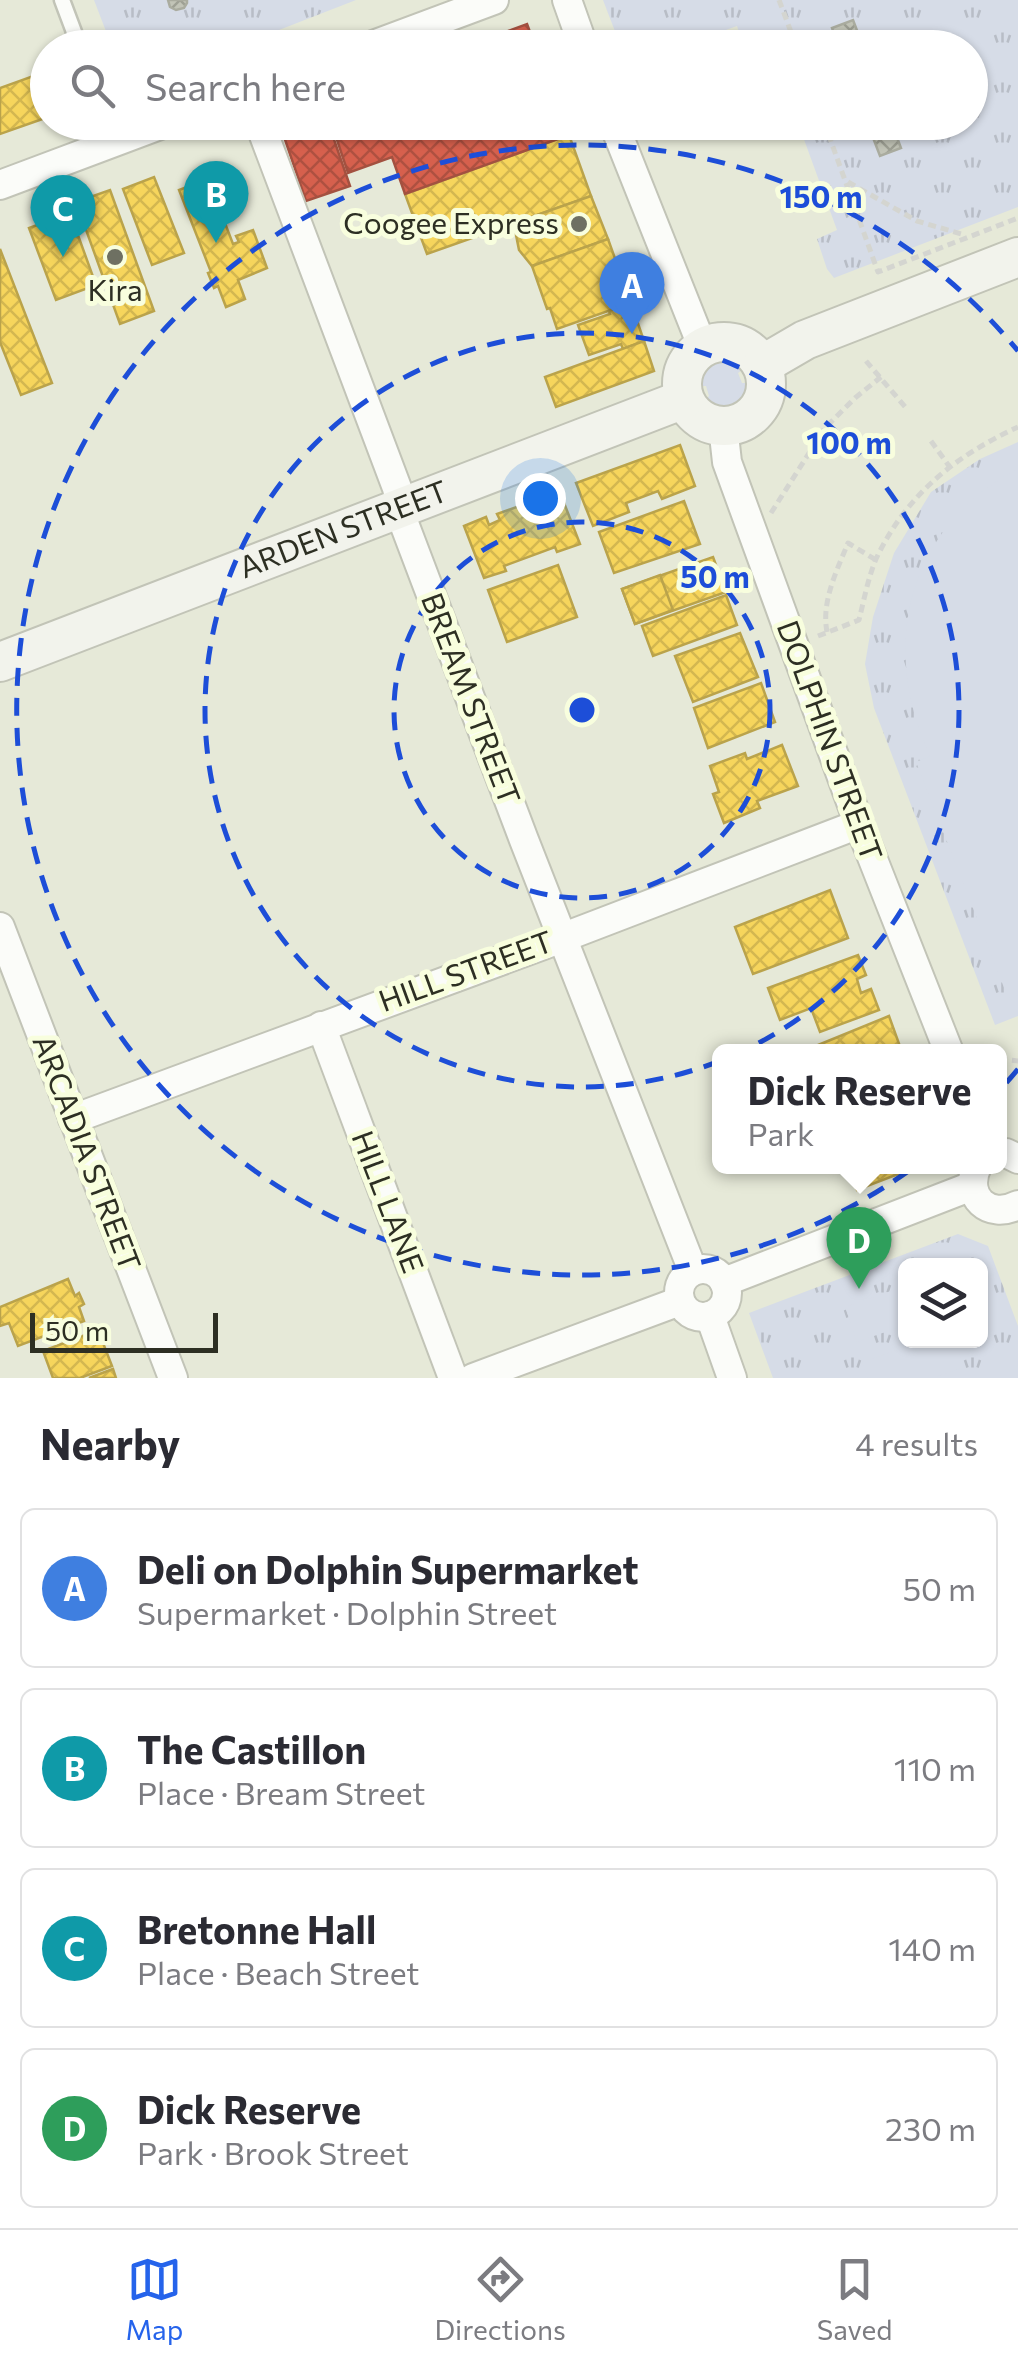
<!DOCTYPE html>
<html lang="en">
<head>
<meta charset="utf-8">
<style>
	body { margin:0; font-family:Commissioner,sans-serif; background:#f7f7f7; color:#2b2b33 }
	.controls { position:absolute; right:30px; bottom:30px; display:grid; overflow:hidden; border-radius:15px; box-shadow:0 2px 8px #0004 }
	.controls button { width:90px; height:90px; display:grid; place-items:center; padding:0; border:0; border-bottom:2px solid #e1e1e2; background:#fff; color:#2b2b33; font:50px sans-serif }
	.scale { position:absolute; left:30px; bottom:25px; width:188px; box-sizing:border-box; padding-left:10px; border:5px solid #2d2f23; border-top:0; font-size:28px; line-height:35px; white-space:nowrap; color:#2d2f23; -webkit-text-stroke:8px #f8fede; paint-order:stroke }
	.you { position:absolute; left:540px; top:498px; width:35px; height:35px; margin:-25px; border:8px solid #fff; border-radius:50%; background:#1a73e8; box-shadow:0 0 0 15px #1a73e833 }
	.badge { display:grid; place-items:center; width:65px; height:65px; border-radius:50%; background:#2563eb; color:#fff; font-size:32px; font-weight:700 }
	.pin { position:absolute; translate:-50% -82px; filter:drop-shadow(0 2px 5px #0008) }
	.pin::after { content:''; position:absolute; top:52px; width:35px; height:30px; background:inherit; clip-path:polygon(0 0,100% 0,50% 100%) }
	.popup { position:absolute; left:712px; top:1044px; width:295px; height:130px; box-sizing:border-box; display:grid; place-content:center; border-radius:15px; background:#fff; filter:drop-shadow(0 2px 8px #0005); font-size:32px; white-space:nowrap; color:#7c7c81 }
	.popup b { font-size:38px; color:#2b2b33 }
	.popup::after { content:''; position:absolute; left:50%; top:100%; margin-left:-20px; border:20px solid transparent; border-top-color:#fff }
	.list { margin:0; padding:0; list-style:none }
	h2 { display:flex; justify-content:space-between; align-items:center; height:130px; margin:0; padding:0 40px; font-size:42px }
	h2 small { font-size:32px; font-weight:400; color:#7c7c81 }
	.list li { display:grid; grid-template-columns:65px 1fr auto; gap:30px; align-items:center; box-sizing:border-box; height:160px; margin:0 20px 20px; padding:0 20px; border:2px solid #e1e1e2; border-radius:15px }
	.list b { display:block; font-size:38px; white-space:nowrap }
	.list p { margin:0; font-size:32px; white-space:nowrap; color:#7c7c81 }
	.list em { font-size:32px; font-style:normal; color:#7c7c81 }
	.icon { flex:none; width:55px; height:55px; fill:none; stroke:currentColor; stroke-width:2; stroke-linecap:round; stroke-linejoin:round }
	.map { position:relative; flex:none; width:1018px; height:1378px; overflow:hidden }
	.search { position:absolute; background:#fff; box-shadow:0 2px 8px #0004; left:30px; right:30px; top:30px; height:110px; display:flex; align-items:center; gap:25px; box-sizing:border-box; padding:0 35px; border-radius:55px; color:#7c7c81; font-size:38px }
	.sheet { height:850px; background:#fff }
	nav { display:flex; justify-content:space-around; align-items:center; box-sizing:border-box; height:140px; border-top:2px solid #e1e1e2; background:#fff; font-size:28px; color:#7c7c81 }
	nav a { display:grid; justify-items:center; gap:5px }
	nav .on { color:#2563eb }
	.map>svg:first-child { display:block }
</style>
</head>
<body>
<div class="map">
<svg width="1018" height="1378" viewBox="0 0 1018 1378">
	<defs>
		<pattern id="park-tufts" width="24" height="20" patternUnits="userSpaceOnUse" patternTransform="scale(2.5)"><rect width="24" height="20" fill="#d6dce7"/><path d="M3 7l-1-3M5 7V3M7 7l1-3M15 17l-1-3M17 17v-4M19 17l1-3" fill="none" stroke="#b8bdc6"/></pattern>
		<pattern id="homes-cross-hatch" width="8" height="8" patternUnits="userSpaceOnUse" patternTransform="scale(2.5)"><rect width="8" height="8" fill="#f6d55c"/><path d="M0 0l8 8M0 8l8-8" fill="none" stroke="#d3b750"/></pattern>
		<pattern id="shops-cross-hatch" width="8" height="8" patternUnits="userSpaceOnUse" patternTransform="scale(2.5)"><rect width="8" height="8" fill="#d6604d"/><path d="M0 0l8 8M0 8l8-8" fill="none" stroke="#ae5040"/></pattern>
		<pattern id="building-cross-hatch" width="8" height="8" patternUnits="userSpaceOnUse" patternTransform="scale(2.5)"><rect width="8" height="8" fill="#c2c4b7"/><path d="M0 0l8 8M0 8l8-8" fill="none" stroke="#9ea094"/></pattern>
	</defs>
	<rect width="100%" height="100%" fill="#e6e9d8"/>
	<!-- park -->
	<g fill="url(#park-tufts)" fill-rule="evenodd">
		<polygon points="94,0 356,0 233,48 112,47"/>
		<polygon points="603,0 1018,0 1018,207 834,278 827,269 817,239 837,230 798,123 970,122 970,48 770,48 766,39 744,47 737,26 678,47 621,47"/>
		<polygon points="1018,442 1018,1016 995,1025 874,708 865,664 873,617 894,553 931,492 980,459"/>
		<path d="M958 1234 988 1246 1018 1326V1378H773L749 1313ZM906 1266H980V1340H906Z"/>
	</g>
	<!-- garden -->
	<g fill="#d6dce7">
		<path d="M719 362C728 362 736 363 742 370L738 373 742 383H747C744 406 724 414 706 399L709 396 706 386H701L705 371Z"/>
		<path d="M1018 469V995L1008 998 916 762 930 756C879 647 907 526 1018 469Z"/>
		<polygon points="905,1286 905,1325 857,1342 845,1307"/>
		<polygon points="955,1341 964,1367 933,1378 868,1378 862,1362 924,1341"/>
	</g>
	<!-- homes -->
	<g fill="url(#homes-cross-hatch)" stroke="#baa34b" stroke-width="2.5">
		<polygon points="36,75 48,107 48,117 0,134 0,88"/>
		<polygon points="569,135 591,196 427,254 405,194"/>
		<polygon points="154,177 184,253 152,265 123,189"/>
		<polygon points="208,179 233,244 239,242 236,236 253,230 267,268 238,280 245,299 226,307 218,286 214,288 208,273 211,272 179,190"/>
		<polygon points="110,190 154,311 120,324 76,202"/>
		<polygon points="591,196 608,239 532,266 519,250 515,230 517,222"/>
		<polygon points="70,213 96,285 56,300 29,228"/>
		<polygon points="608,239 631,303 557,329 550,308 547,309 532,266"/>
		<polygon points="0,249 52,383 21,395 0,342"/>
		<polygon points="631,303 644,341 623,349 621,344 589,355 578,325 610,314 609,311"/>
		<polygon points="644,341 654,371 556,407 545,377"/>
		<polygon points="680,445 695,486 662,499 658,491 626,503 629,512 593,526 576,483"/>
		<polygon points="559,490 580,544 557,552 555,547 504,566 506,571 484,578 464,526 486,517 489,525 500,520 497,514 525,504 527,509 538,504 536,499"/>
		<polygon points="684,501 700,544 614,573 599,532"/>
		<polygon points="713,557 726,592 635,624 622,589"/>
		<polygon points="558,565 577,617 507,642 488,590"/>
		<polygon points="660,575 673,610 635,624 622,589"/>
		<polygon points="726,595 737,625 653,656 642,626"/>
		<polygon points="740,633 758,677 693,702 675,656"/>
		<polygon points="761,683 775,722 708,748 694,708"/>
		<polygon points="782,745 798,786 757,801 760,808 724,823 713,794 719,792 710,766 745,753 747,759"/>
		<polygon points="830,890 848,938 753,974 735,927"/>
		<polygon points="858,955 866,975 857,979 861,993 871,989 879,1010 820,1032 811,1008 780,1020 768,988"/>
		<polygon points="889,1016 902,1052 801,1052"/>
		<polygon points="847,1166 919,1166 857,1190"/>
		<polygon points="68,1279 75,1296 79,1293 84,1304 79,1307 84,1321 18,1346 9,1323 0,1326 0,1307"/>
		<polygon points="98,1330 112,1366 80,1378 53,1378 43,1351"/>
		<polygon points="113,1369 116,1378 89,1378"/>
	</g>
	<!-- shops -->
	<g fill="url(#shops-cross-hatch)" stroke="#a35140" stroke-width="2.5">
		<polygon points="527,24 536,48 463,48 489,38"/>
		<polygon points="279,122 328,122 350,186 306,201"/>
		<polygon points="331,122 564,122 569,135 405,194 392,157 348,173"/>
	</g>
	<!-- building -->
	<g fill="url(#building-cross-hatch)" stroke="#aaac9f" stroke-width="2.5">
		<polygon points="168,0 187,0 187,3 184,8 176,10 170,7"/>
		<polygon points="853,20 861,41 839,48 832,28"/>
		<polygon points="893,127 901,148 880,156 872,135"/>
	</g>
	<g fill="none" stroke-linecap="round" stroke-linejoin="round">
		<defs>
			<g id="lane">
				<polyline points="62,0 80,48"/>
				<polyline points="109,122 117,142"/>
			</g>
			<g id="street">
				<polyline points="567,0 584,48"/>
				<polyline points="365,48 494,0"/>
				<polyline points="259,122 397,488 405,526 524,840 693,1271"/>
				<polyline points="613,122 697,333 706,345"/>
				<polyline points="0,185 168,122"/>
				<polyline points="723,426 727,462 859,824 949,1052"/>
				<polyline points="0,927 173,1378"/>
				<polyline points="321,1026 453,1378"/>
				<polyline points="73,1119 546,944 859,824"/>
				<polyline points="999,1153 1006,1153 1018,1159"/>
				<path d="M977 1166C963 1197 989 1220 1018 1205"/>
				<circle cx="703" cy="1293" r="24"/>
				<polyline points="724,1282 972,1186"/>
				<polyline points="710,1316 732,1378"/>
				<polyline points="473,1378 680,1301"/>
			</g>
			<g id="secondary">
				<circle cx="724" cy="384" r="42"/>
				<polyline points="762,365 805,340 1018,257"/>
				<path id="s1" d="M0 662 684 399"/>
			</g>
		</defs>
		<!-- lane casing -->
		<use href="#lane" stroke="#c2c4b7" stroke-width="19"/>
		<!-- street casing -->
		<use href="#street" stroke="#c2c4b7" stroke-width="32"/>
		<!-- secondary casing -->
		<use href="#secondary" stroke="#c2c4b7" stroke-width="42"/>
		<!-- path -->
		<g stroke="#d4d5d0" stroke-width="5" stroke-dasharray="8 5" stroke-linecap="butt">
			<polyline points="779,0 797,48"/>
			<polyline points="824,122 878,272 1018,218"/>
			<polyline points="848,182 917,221 965,235"/>
			<polyline points="866,361 907,409"/>
			<polyline points="931,441 949,466"/>
			<polyline points="771,513 825,428 855,398 881,377"/>
			<path d="M827 632C821 602 837 570 848 543L876 560"/>
			<path d="M818 636 859 620C864 600 868 578 876 559 906 495 955 456 1018 427"/>
			<polyline points="999,1059 1018,1061"/>
		</g>
		<!-- lane -->
		<use href="#lane" stroke="#fbfcf9" stroke-width="14"/>
		<!-- street -->
		<use href="#street" stroke="#fbfcf9" stroke-width="28"/>
		<!-- secondary -->
		<use href="#secondary" stroke="#f2f3ec" stroke-width="38"/>
	</g>
	<!-- distance rings -->
	<g fill="none" stroke="#1d4ed8" stroke-width="5" stroke-dasharray="18 12">
		<circle cx="582" cy="710" r="188"/>
		<circle cx="582" cy="710" r="377"/>
		<path d="M1018 1069A565 565 0 1 1 1018 351"/>
	</g>
	<!-- markers -->
	<g fill="#6e7062" stroke="#f8fede" stroke-width="4">
		<circle cx="579" cy="224" r="10"/>
		<circle cx="115" cy="257" r="10"/>
	</g>
	<g text-anchor="middle" stroke-width="10" stroke-linejoin="round" paint-order="stroke">
		<!-- poi labels -->
		<g font-size="30" fill="#2d2f23" stroke="#f8fede" text-anchor="end">
			<text x="559" y="234">Coogee Express</text>
			<text x="115" y="301" text-anchor="middle">Kira</text>
		</g>
		<!-- street labels -->
		<g font-size="30" fill="#2d2f23" stroke="#f8fede">
			<text dy="10" stroke="none"><textPath href="#s1" startOffset="368">ARDEN STREET</textPath></text>
			<text transform="translate(470 699) rotate(69)" y="10">BREAM STREET</text>
			<text transform="translate(829 741) rotate(70)" y="10">DOLPHIN STREET</text>
			<text transform="translate(466 972) rotate(-20)" y="10">HILL STREET</text>
			<text transform="translate(86 1153) rotate(69)" y="10">ARCADIA STREET</text>
			<text transform="translate(387 1202) rotate(69)" y="10">HILL LANE</text>
		</g>
	</g>
	<circle cx="582" cy="710" r="15" fill="#1d4ed8" stroke="#f8fede" stroke-width="5"/>
	<g font-size="30" text-anchor="middle" font-weight="bold" fill="#1d4ed8" stroke="#f8fede" stroke-width="10" stroke-linejoin="round" paint-order="stroke">
		<text x="821" y="208">150 m</text>
		<text x="849" y="454">100 m</text>
		<text x="715" y="588">50 m</text>
	</g>
</svg>
<div class="controls">
<button><svg class="icon" aria-label="layers" viewBox="0 0 24 24"><path d="M12 4l9 5-9 5-9-5zM3 14l9 5 9-5"/></svg></button>
</div>
<div class="scale">50 m</div>
<div class="you"></div>
<div class="pin badge" style="left:632px;top:334px;background:#3f7fe0">A</div>
<div class="pin badge" style="left:216px;top:243px;background:#0f9aa8">B</div>
<div class="pin badge" style="left:63px;top:257px;background:#0f9aa8">C</div>
<div class="pin badge" style="left:859px;top:1289px;background:#2e9e5b">D</div>
<div class="popup"><b>Dick Reserve</b>Park</div>
<div class="search"><svg class="icon" aria-label="search" viewBox="0 0 24 24"><circle cx="10" cy="10" r="6"/><path d="M15 15l6 6"/></svg>Search here</div>
</div>
<section class="sheet">
<h2>Nearby<small>4 results</small></h2>
<ul class="list">
<li><span class="badge" style="background:#3f7fe0">A</span><div><b>Deli on Dolphin Supermarket</b><p>Supermarket · Dolphin Street</p></div><em>50 m</em></li>
<li><span class="badge" style="background:#0f9aa8">B</span><div><b>The Castillon</b><p>Place · Bream Street</p></div><em>110 m</em></li>
<li><span class="badge" style="background:#0f9aa8">C</span><div><b>Bretonne Hall</b><p>Place · Beach Street</p></div><em>140 m</em></li>
<li><span class="badge" style="background:#2e9e5b">D</span><div><b>Dick Reserve</b><p>Park · Brook Street</p></div><em>230 m</em></li>
</ul>
</section>
<nav>
<a class="on"><svg class="icon" aria-label="map" viewBox="0 0 24 24"><path d="M3 6l6-2 6 2 6-2v14l-6 2-6-2-6 2zM9 4v14M15 6v14"/></svg>Map</a>
<a><svg class="icon" aria-label="directions" viewBox="0 0 24 24"><path d="M12 3l9 9-9 9-9-9zM9 14v-3h6M13 9l2 2-2 2"/></svg>Directions</a>
<a><svg class="icon" aria-label="saved" viewBox="0 0 24 24"><path d="M7 4h10v16l-5-4-5 4z"/></svg>Saved</a>
</nav>
</body>
</html>
